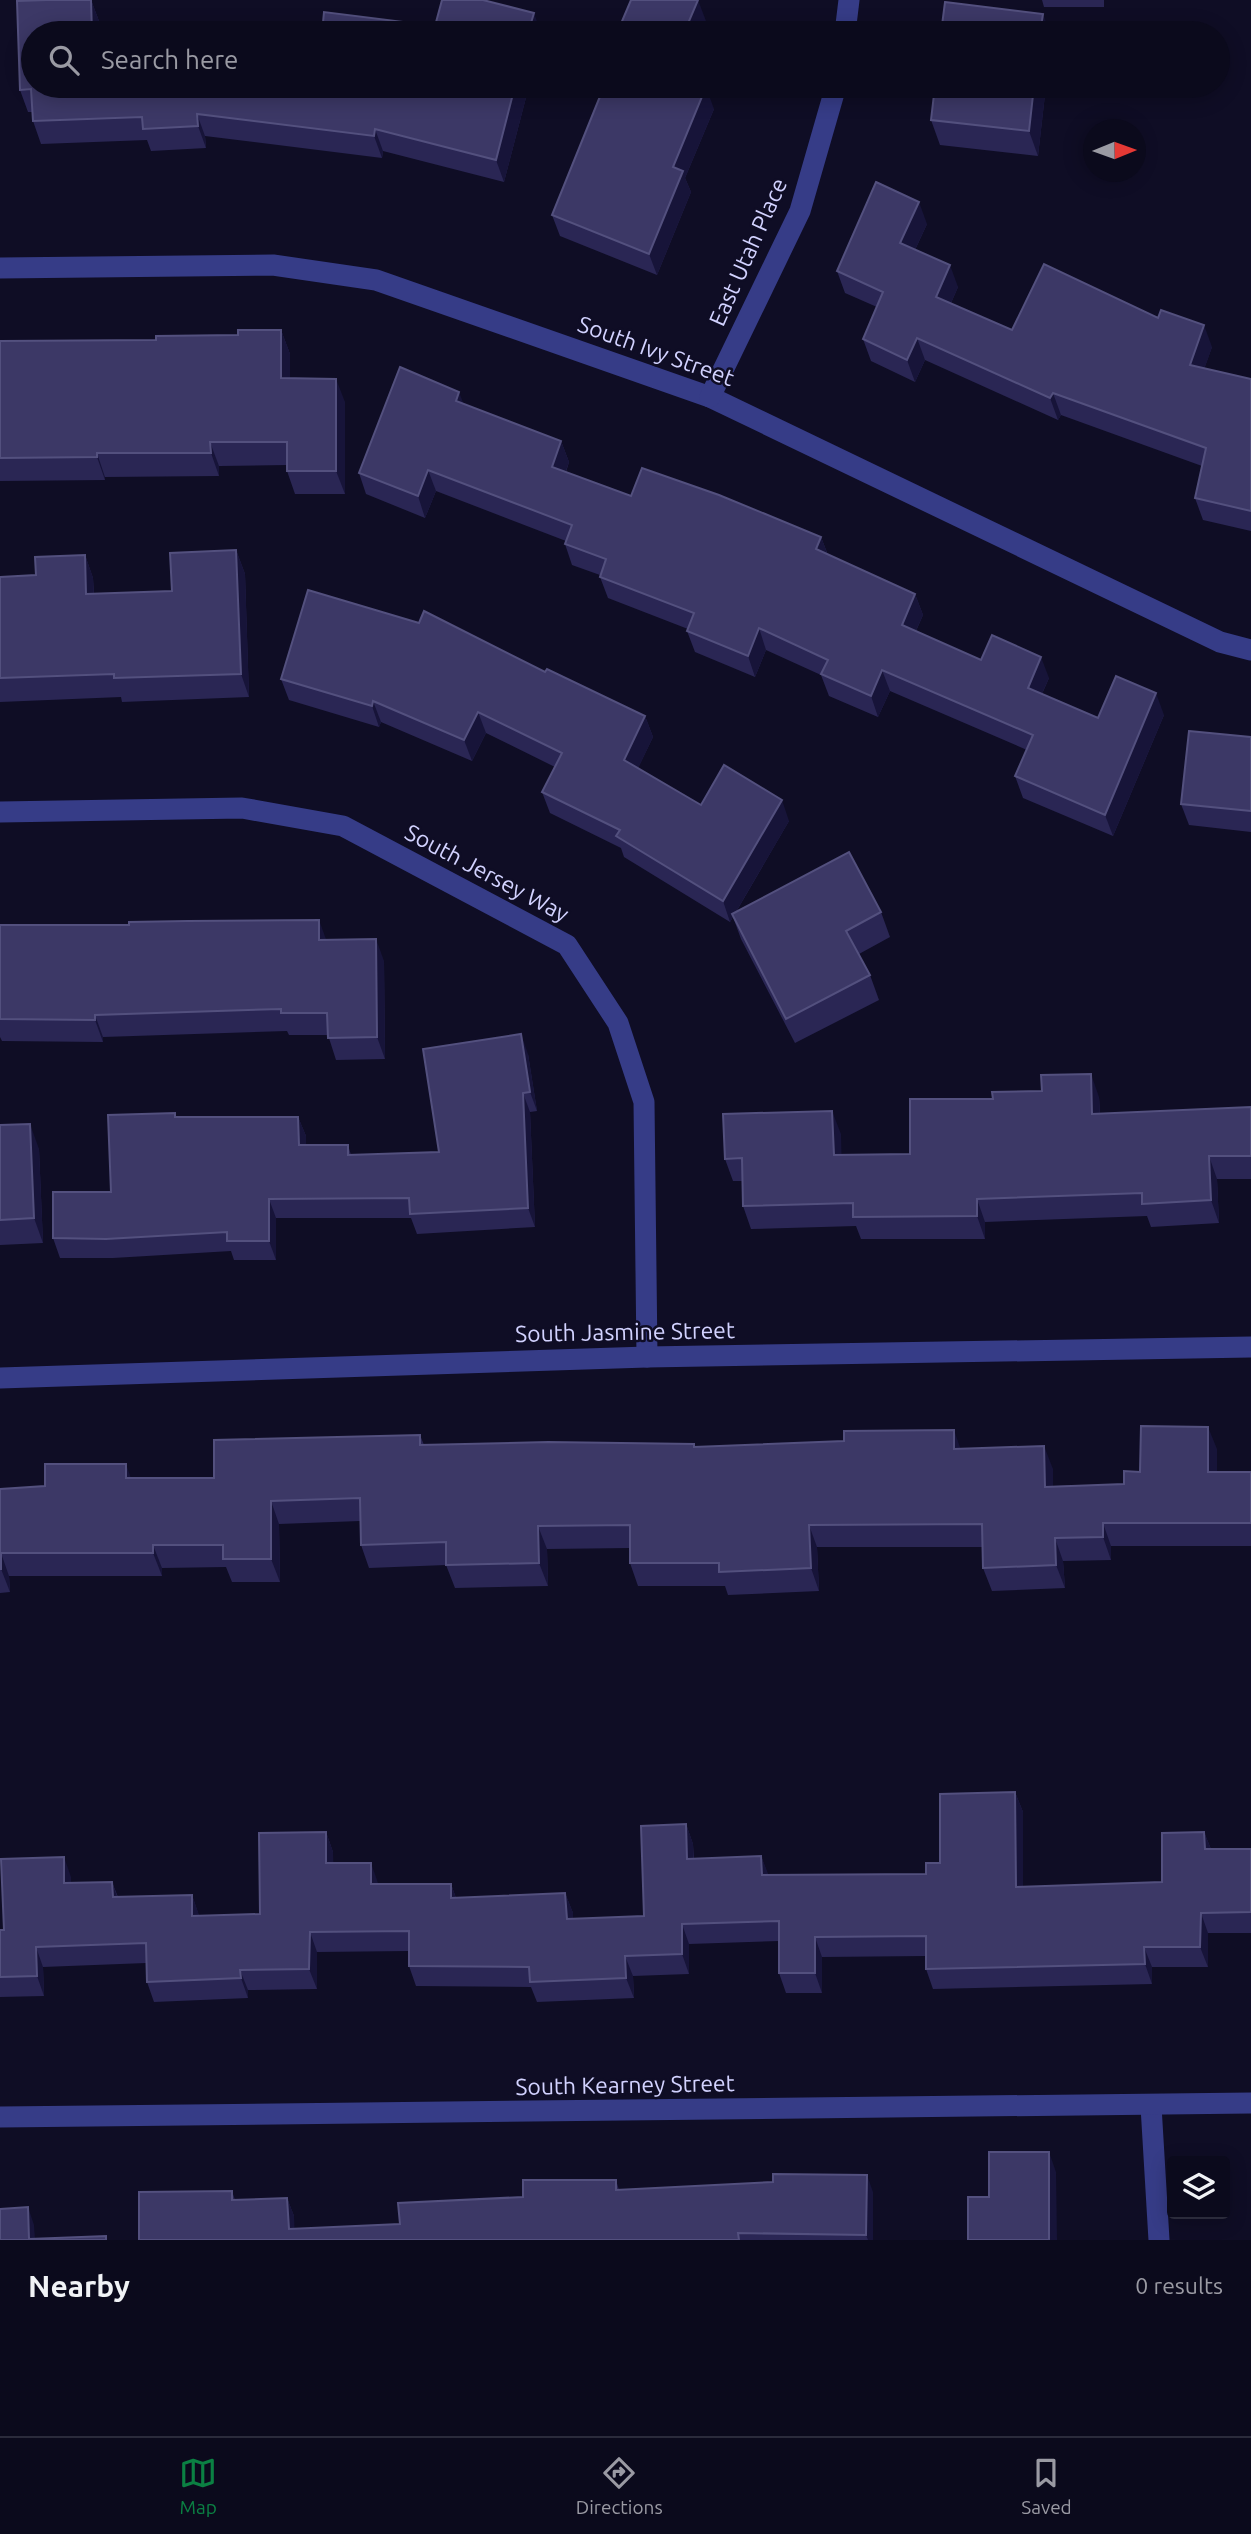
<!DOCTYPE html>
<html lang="en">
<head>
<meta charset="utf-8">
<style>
	body { margin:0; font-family:Ubuntu,sans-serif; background:#141325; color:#f1f3f6 }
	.controls { position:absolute; right:21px; bottom:21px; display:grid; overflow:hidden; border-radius:7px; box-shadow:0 4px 18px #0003 }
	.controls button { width:63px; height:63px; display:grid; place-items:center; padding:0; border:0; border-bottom:2px solid #2b2b3b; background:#0b0a1c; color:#f1f3f6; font:35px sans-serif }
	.compass { position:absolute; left:1083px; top:119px; width:63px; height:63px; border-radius:50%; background:#0b0a1c; box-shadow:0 4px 18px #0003; rotate:89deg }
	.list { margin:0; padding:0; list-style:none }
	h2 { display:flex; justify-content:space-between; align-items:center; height:91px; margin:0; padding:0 28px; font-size:30px }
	h2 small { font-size:23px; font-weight:400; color:#9a9aa3 }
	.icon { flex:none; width:38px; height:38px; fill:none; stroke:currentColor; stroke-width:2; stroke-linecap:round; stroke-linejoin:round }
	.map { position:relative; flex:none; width:1251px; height:2240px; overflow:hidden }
	.search { position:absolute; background:#0b0a1c; box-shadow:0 4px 18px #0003; left:21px; right:21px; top:21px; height:77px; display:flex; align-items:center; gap:18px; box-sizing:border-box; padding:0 24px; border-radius:38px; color:#9a9aa3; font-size:26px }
	.sheet { height:196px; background:#0b0a1c }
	nav { display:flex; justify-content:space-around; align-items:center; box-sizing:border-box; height:98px; border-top:2px solid #2b2b3b; background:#0b0a1c; font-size:19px; color:#9a9aa3 }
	nav a { display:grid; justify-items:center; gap:4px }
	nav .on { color:#0b8043 }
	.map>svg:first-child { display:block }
</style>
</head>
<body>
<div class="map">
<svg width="1251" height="2240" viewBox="0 0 1251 2240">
	<rect width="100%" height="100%" fill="#0f0d25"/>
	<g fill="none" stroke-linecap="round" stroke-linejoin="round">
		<!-- street -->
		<g stroke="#363c87" stroke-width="21">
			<polyline points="845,33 849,0"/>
			<polyline points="0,268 273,265 376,280 710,397 1220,642 1251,650"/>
			<polyline points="710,397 800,211 836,86"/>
			<polyline points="0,812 242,808 343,826 567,945 618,1023 644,1102 647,1357"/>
			<polyline points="0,1378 647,1357 1251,1347"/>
			<polyline points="1151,2106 1159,2240"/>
			<polyline points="0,2117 1251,2103"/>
		</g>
	</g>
	<!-- wall -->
	<g fill="#2a2654">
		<polygon points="47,0 91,0 99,21 99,33 33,33 33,86 529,86 504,182 383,151 382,158 205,136 206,148 151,151 147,140 41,144 33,121 32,112 28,112 20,90 17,1"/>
		<polygon points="1042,0 1104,0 1104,7 1044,7"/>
		<polygon points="595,86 714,109 685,178 691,192 657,275 560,236 552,215 600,98"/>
		<polygon points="935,86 1046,86 1038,156 940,145 931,120"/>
		<polygon points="927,224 915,250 958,287 951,303 1012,330 1212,347 1204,369 1251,379 1251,531 1203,520 1195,498 1202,466 1061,415 1058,420 925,360 915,382 871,361 863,339 877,307 845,293 837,271"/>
		<polygon points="281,330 290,354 290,378 345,402 345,494 295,494 287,471 287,465 219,466 219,476 105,477 105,480 0,481 0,341 156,340 238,335"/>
		<polygon points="464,404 561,441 569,462 566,472 631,496 821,537 828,555 915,594 923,615 916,631 981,660 1049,678 1042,694 1098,718 1164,715 1113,836 1023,798 1015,776 1027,750 890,691 878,717 829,696 821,675 766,650 755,677 695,652 687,631 688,629 608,598 600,577 600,575 572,565 565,544 566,541 436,491 425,518 366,494 359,473"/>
		<polygon points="236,550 245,574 249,697 122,702 121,697 0,702 0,577 36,575 85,555 93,578 94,594 172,591"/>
		<polygon points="545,672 645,716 653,737 638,768 701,805 789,821 736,912 881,912 890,937 859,954 870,975 879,1000 795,1043 741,939 733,917 730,922 624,857 621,848 550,813 542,792 555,767 486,733 472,761 381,722 379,727 289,700 281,679"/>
		<polygon points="1251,737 1251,832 1189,825 1181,804"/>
		<polygon points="0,925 326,940 384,961 385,1059 336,1060 328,1035 289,1035 287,1031 103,1037 103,1042 2,1041 0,1037"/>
		<polygon points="528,1054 537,1111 530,1112 535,1227 417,1234 411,1218 276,1218 276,1260 234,1260 231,1251 113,1258 60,1258 53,1238 111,1192 175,1113 176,1117 298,1117 306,1136 306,1145 348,1145 351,1155 439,1152"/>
		<polygon points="1099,1097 1100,1114 1251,1107 1251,1179 1217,1179 1219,1223 1151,1227 1147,1216 985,1222 985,1239 861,1239 856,1226 751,1229 743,1206 743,1181 733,1181 725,1159 841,1134 841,1155 910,1154 993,1099"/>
		<polygon points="0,1125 39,1149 43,1243 0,1245"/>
		<polygon points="420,1435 424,1445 961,1449 1053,1469 1053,1486 1124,1484 1140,1472 1217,1449 1217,1472 1251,1472 1251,1546 1111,1546 1111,1560 1063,1561 1065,1588 992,1591 983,1568 983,1547 817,1547 819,1591 728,1595 725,1586 638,1586 630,1563 630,1548 547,1549 548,1586 455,1588 446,1565 369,1568 361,1545 360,1521 279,1524 280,1582 232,1582 226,1567 162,1568 162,1576 9,1576 10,1592 0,1593 0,1489 45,1486 131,1478 214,1478"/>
		<polygon points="1015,1792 1023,1812 1023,1887 1162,1882 1204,1832 1211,1849 1251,1849 1251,1933 1208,1933 1208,1967 1152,1967 1152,1984 933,1989 926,1969 926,1956 822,1957 822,1993 786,1993 779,1973 779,1941 689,1944 689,1974 633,1976 634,1998 537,2002 531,1987 416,1986 409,1966 409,1951 317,1952 317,1989 248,1990 248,1998 154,2002 147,1982 146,1963 43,1967 44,1996 0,1997 0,1930 4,1930 71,1877 71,1883 112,1882 118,1897 192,1895 199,1916 260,1914 326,1832 333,1852 333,1863 378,1884 451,1884 456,1898 565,1893 573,1913 573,1919 644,1916 686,1824 693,1844 694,1859 761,1856 768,1875 926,1874 940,1863"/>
		<polygon points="616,2180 619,2190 873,2192 873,2240 139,2240 232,2191 235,2200 287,2198 294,2216 294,2229 400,2224 523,2197"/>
	</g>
	<!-- shaded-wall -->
	<g fill="#171439">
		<polygon points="91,0 99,21 99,33 92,33"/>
		<polygon points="698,0 706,21 701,33 684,33"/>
		<polygon points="534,13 541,33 528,33"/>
		<polygon points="1043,14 1050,33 1040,33"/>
		<polygon points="515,86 529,86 504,182 496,160"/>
		<polygon points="1034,86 1046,86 1038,156 1029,131"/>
		<polygon points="706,87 714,109 685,178 691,192 657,275 649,254 673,167"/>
		<polygon points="197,114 205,136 206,148 198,126"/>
		<polygon points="375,129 383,151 382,158 374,136"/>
		<polygon points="919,202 927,224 908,265 900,243"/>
		<polygon points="950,265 958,287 944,319 936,297"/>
		<polygon points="1204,325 1212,347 1198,387 1190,365"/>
		<polygon points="281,330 290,354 290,402 281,378"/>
		<polygon points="917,338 925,360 915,382 907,360"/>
		<polygon points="336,379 345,402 345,494 336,471"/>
		<polygon points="459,392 467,413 456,401"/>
		<polygon points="1053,393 1061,415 1058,420 1050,398"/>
		<polygon points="561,441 569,462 560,488 552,467"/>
		<polygon points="210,442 219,466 219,476 211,453"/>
		<polygon points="97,453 105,477 105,480 97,457"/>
		<polygon points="428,470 436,491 425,518 418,496"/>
		<polygon points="821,537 829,558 816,549"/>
		<polygon points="236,550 245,574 249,697 241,674"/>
		<polygon points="85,555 93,578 95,617 86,594"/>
		<polygon points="915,594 923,615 909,646 902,625"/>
		<polygon points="759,628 766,650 755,677 748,656"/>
		<polygon points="1041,657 1049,678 1035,709 1028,688"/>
		<polygon points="882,670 890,691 878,717 871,696"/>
		<polygon points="1156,693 1164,715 1113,836 1105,815"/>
		<polygon points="373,701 381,722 379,727 372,706"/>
		<polygon points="478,712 486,733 472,761 464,740"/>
		<polygon points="645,716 653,737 632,781 624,760"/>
		<polygon points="782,800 789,821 730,922 723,901"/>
		<polygon points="319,920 327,942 319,940"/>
		<polygon points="376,939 384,961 385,1059 377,1037"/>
		<polygon points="95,1015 103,1037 103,1042 95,1020"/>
		<polygon points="521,1034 528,1054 537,1111 530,1092"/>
		<polygon points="1091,1074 1099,1097 1101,1137 1092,1114"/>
		<polygon points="523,1093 530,1112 535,1227 528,1208"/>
		<polygon points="832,1111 841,1134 842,1177 834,1155"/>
		<polygon points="298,1117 306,1136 306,1165 299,1145"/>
		<polygon points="30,1124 39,1149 43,1243 34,1218"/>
		<polygon points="1209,1156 1217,1179 1219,1223 1211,1200"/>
		<polygon points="269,1199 276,1218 276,1260 269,1241"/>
		<polygon points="977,1199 985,1222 985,1239 977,1216"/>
		<polygon points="1208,1427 1217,1449 1217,1495 1208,1472"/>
		<polygon points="954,1430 962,1453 954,1449"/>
		<polygon points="1044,1446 1053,1469 1053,1510 1045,1487"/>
		<polygon points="126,1464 134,1487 126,1478"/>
		<polygon points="271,1501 279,1524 280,1582 271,1559"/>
		<polygon points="1103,1523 1111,1546 1111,1560 1103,1537"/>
		<polygon points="809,1525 817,1547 819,1591 811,1568"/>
		<polygon points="538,1526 547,1549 548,1586 539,1563"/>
		<polygon points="1055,1538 1063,1561 1065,1588 1056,1565"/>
		<polygon points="153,1545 162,1568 162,1576 153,1553"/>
		<polygon points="1,1553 9,1576 10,1592 1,1569"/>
		<polygon points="1015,1792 1023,1812 1023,1907 1016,1887"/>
		<polygon points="686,1824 693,1844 694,1879 687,1859"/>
		<polygon points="326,1832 333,1852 334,1883 326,1863"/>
		<polygon points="1204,1832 1212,1852 1205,1849"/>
		<polygon points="761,1856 769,1876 762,1875"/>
		<polygon points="64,1857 71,1877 71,1903 64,1883"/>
		<polygon points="371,1863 378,1883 371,1884"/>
		<polygon points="112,1882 119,1902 113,1897"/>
		<polygon points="451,1884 458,1904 451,1898"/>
		<polygon points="565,1893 573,1913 574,1939 567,1919"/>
		<polygon points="192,1895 199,1915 200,1936 192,1916"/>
		<polygon points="1201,1913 1208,1933 1208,1967 1200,1947"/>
		<polygon points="682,1924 689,1944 689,1974 682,1954"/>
		<polygon points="310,1932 317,1952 317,1989 309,1969"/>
		<polygon points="815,1937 822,1957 822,1993 815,1973"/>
		<polygon points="36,1947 43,1967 44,1996 37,1976"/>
		<polygon points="1144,1947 1152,1967 1152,1984 1145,1964"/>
		<polygon points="625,1956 633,1976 634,1998 626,1978"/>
		<polygon points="240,1970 248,1990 248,1998 241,1978"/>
		<polygon points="1049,2152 1056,2172 1057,2240 1049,2240"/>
		<polygon points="867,2175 873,2192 873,2240 868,2240 866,2235"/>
		<polygon points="287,2198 294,2216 295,2240 289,2229"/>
		<polygon points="28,2207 34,2225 35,2240 29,2240"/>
	</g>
	<!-- building -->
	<g fill="#3c3866" stroke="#53507e" stroke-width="2">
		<polygon points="47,0 91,0 92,33 33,33 33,86 515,86 496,160 375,129 374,136 197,114 198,126 143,129 142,117 33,121 31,89 20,90 17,1"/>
		<polygon points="442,0 483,0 534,13 528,33 322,33 324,12 435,26"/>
		<polygon points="631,0 698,0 684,33 617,33"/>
		<polygon points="945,2 1043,14 1040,33 941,33"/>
		<polygon points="220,32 220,33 185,33"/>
		<polygon points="595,86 702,86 706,87 673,167 683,171 649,254 552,215 603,89"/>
		<polygon points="935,86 1034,86 1029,131 931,120"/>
		<polygon points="876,182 919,202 900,243 950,265 936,297 1012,330 1044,264 1158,318 1161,310 1204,325 1190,365 1251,379 1251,511 1195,498 1206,448 1053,393 1050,398 917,338 907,360 863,339 883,292 837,271"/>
		<polygon points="238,330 281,330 281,378 336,379 336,471 287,471 287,442 210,442 211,453 97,453 97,457 0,458 0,341 156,340 156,336 238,335"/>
		<polygon points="400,367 459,392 456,401 561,441 552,467 631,496 642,468 719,495 821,537 816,549 915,594 902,625 981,660 992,635 1041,657 1028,688 1098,718 1116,676 1156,693 1105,815 1015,776 1033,735 882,670 871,696 821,674 828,660 759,628 748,656 687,631 694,613 600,577 606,559 565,544 572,525 428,470 418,496 359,473"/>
		<polygon points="236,550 241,674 114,678 114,674 0,678 0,577 36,575 35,557 85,555 86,594 172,591 170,553"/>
		<polygon points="308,590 419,623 424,611 545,672 547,669 645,716 624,760 701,805 724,765 782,800 723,901 616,836 620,830 542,792 562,753 478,712 464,740 373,701 372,706 281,679"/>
		<polygon points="1189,731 1251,737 1251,811 1181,804"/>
		<polygon points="849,852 881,912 846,931 870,975 786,1019 732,914"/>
		<polygon points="319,920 319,940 376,939 377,1037 328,1038 327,1013 281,1013 281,1009 95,1015 95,1020 0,1019 0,925 129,925 129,922 188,921"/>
		<polygon points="521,1034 530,1092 523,1093 528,1208 410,1214 409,1198 269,1199 269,1241 227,1241 227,1232 106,1239 53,1238 53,1192 111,1192 108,1115 175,1113 175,1117 298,1117 299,1145 348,1145 348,1155 439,1152 423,1049"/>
		<polygon points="1091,1074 1092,1114 1251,1107 1251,1156 1209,1156 1211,1200 1142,1204 1142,1193 977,1199 977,1216 853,1217 853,1203 743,1206 742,1158 725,1159 723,1114 832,1111 834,1155 910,1154 910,1099 993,1099 992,1092 1042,1091 1041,1075"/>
		<polygon points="30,1124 34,1218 0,1220 0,1125"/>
		<polygon points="1141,1426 1208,1427 1208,1472 1251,1472 1251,1523 1103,1523 1103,1537 1055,1538 1056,1565 983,1568 982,1524 809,1525 811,1568 719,1572 719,1563 630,1563 630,1525 538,1526 539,1563 446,1565 446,1542 361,1545 360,1498 271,1501 271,1559 223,1559 223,1545 153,1545 153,1553 1,1553 1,1569 0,1569 0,1489 45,1486 45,1464 126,1464 126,1478 214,1478 214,1440 420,1435 420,1445 548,1442 694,1444 694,1447 844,1441 844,1431 954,1430 954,1449 1044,1446 1045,1487 1124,1484 1124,1471 1140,1472"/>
		<polygon points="1015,1792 1016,1887 1162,1882 1162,1833 1204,1832 1205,1849 1251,1849 1251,1912 1201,1913 1200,1947 1144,1947 1145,1964 926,1969 926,1936 815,1937 815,1973 779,1973 779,1921 682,1924 682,1954 625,1956 626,1978 530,1982 529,1967 409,1966 409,1931 310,1932 309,1969 240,1970 241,1978 147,1982 146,1943 36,1947 37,1976 0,1977 0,1930 4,1930 1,1859 64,1857 64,1883 112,1882 113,1897 192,1895 192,1916 260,1914 259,1833 326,1832 326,1863 371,1863 371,1884 451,1884 451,1898 565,1893 567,1919 644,1916 641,1826 686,1824 687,1859 761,1856 762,1875 926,1874 926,1863 940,1863 940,1794"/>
		<polygon points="989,2152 1049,2152 1049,2240 968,2240 968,2197 989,2197"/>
		<polygon points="773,2174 867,2175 866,2235 738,2233 739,2240 139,2240 139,2192 232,2191 232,2200 287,2198 289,2229 400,2224 398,2203 523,2197 523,2180 616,2180 616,2190 773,2182"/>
		<polygon points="28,2207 29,2239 106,2236 106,2240 0,2240 0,2209"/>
	</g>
	<g text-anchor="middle" stroke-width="5" stroke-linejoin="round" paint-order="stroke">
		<!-- street labels -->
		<g font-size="23" fill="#d2d2ff" stroke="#0f0d25">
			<text transform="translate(748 252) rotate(-66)" y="8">East Utah Place</text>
			<text transform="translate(656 351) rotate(20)" y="8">South Ivy Street</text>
			<text transform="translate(487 873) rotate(28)" y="8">South Jersey Way</text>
			<text transform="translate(625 1332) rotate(-1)" y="8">South Jasmine Street</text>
			<text transform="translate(625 2085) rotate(-1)" y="8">South Kearney Street</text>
		</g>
	</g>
</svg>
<div class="controls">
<button><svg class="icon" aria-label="layers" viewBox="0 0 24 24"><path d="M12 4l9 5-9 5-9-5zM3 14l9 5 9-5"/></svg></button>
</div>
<svg class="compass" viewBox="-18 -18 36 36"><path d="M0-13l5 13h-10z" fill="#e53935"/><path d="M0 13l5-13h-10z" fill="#9a9aa3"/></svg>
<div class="search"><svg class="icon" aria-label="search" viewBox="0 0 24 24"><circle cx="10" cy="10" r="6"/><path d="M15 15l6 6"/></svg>Search here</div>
</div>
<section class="sheet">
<h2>Nearby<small>0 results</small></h2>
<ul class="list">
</ul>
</section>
<nav>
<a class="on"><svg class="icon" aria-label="map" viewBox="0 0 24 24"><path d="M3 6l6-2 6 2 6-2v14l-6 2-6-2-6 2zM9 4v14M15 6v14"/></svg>Map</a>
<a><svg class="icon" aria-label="directions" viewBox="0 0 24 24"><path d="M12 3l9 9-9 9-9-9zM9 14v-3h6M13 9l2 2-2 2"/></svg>Directions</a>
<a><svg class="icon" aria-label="saved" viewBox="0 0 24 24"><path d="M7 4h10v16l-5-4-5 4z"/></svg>Saved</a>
</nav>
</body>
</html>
